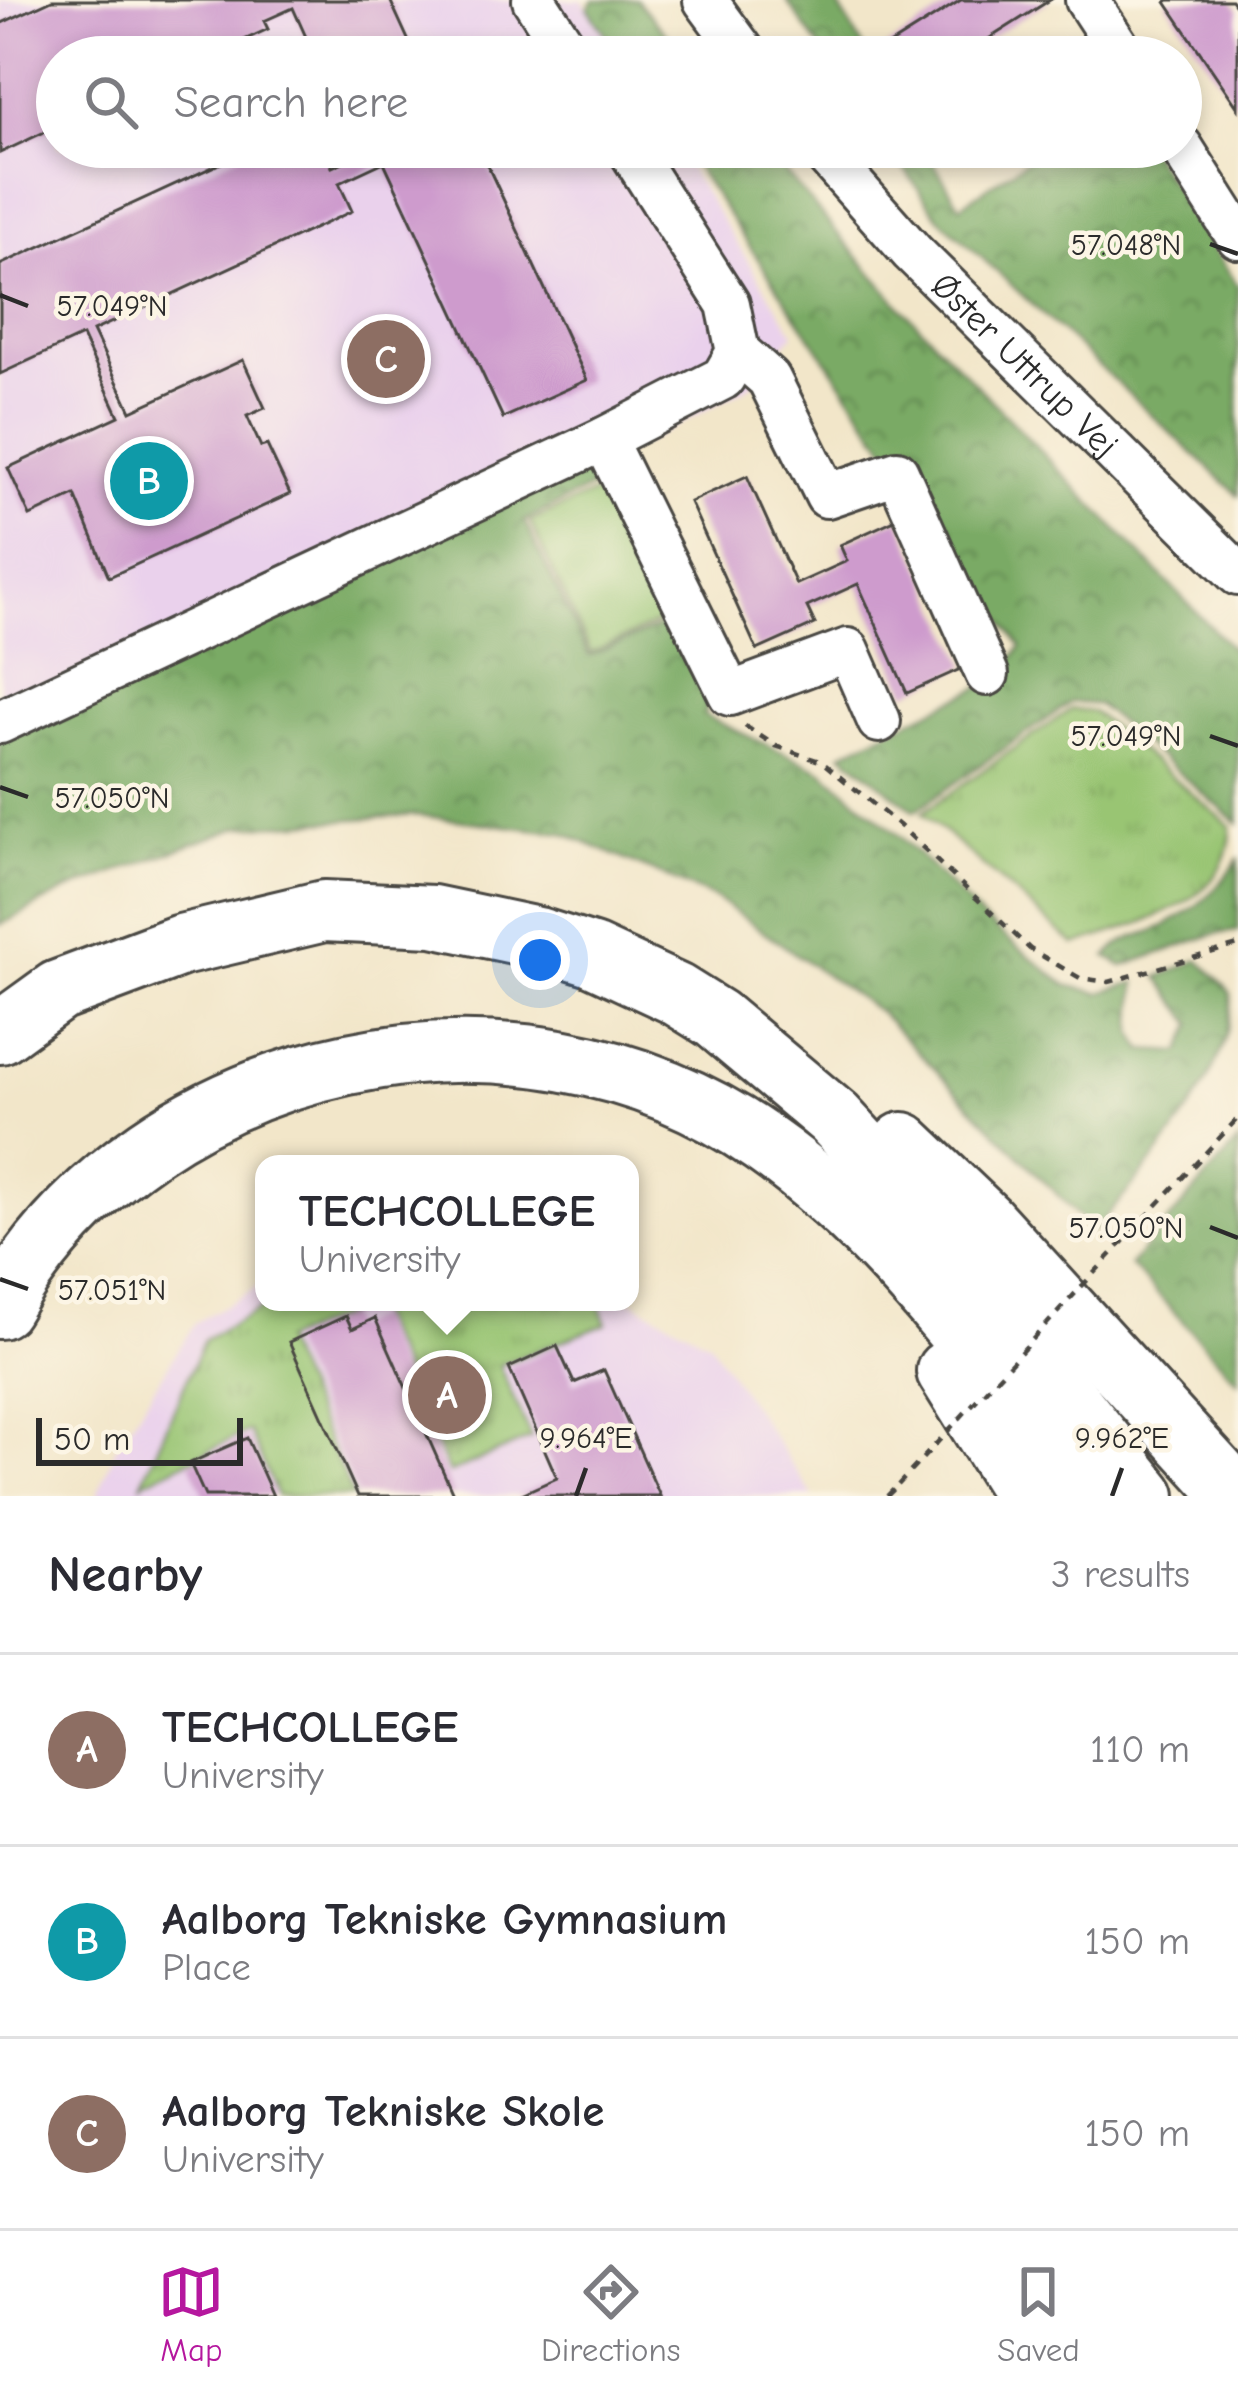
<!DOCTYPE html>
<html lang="en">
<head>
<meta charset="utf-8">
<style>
	body { margin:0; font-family:"Comic Neue",sans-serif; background:#f7f7f7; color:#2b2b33 }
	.scale { position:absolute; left:36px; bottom:30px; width:207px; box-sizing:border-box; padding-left:12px; border:6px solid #2b2b2b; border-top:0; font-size:33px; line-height:42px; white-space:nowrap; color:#2b2b2b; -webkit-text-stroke:9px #fcf5e5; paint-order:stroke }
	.you { position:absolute; left:540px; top:960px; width:42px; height:42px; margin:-30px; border:9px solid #fff; border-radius:50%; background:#1a73e8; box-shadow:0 0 0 18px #1a73e833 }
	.badge { display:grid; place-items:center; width:78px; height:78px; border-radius:50%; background:#b5179e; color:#fff; font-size:39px; font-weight:700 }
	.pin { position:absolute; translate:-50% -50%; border:6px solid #fff; box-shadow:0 3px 12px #0006 }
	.popup { position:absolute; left:255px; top:1155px; width:384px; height:156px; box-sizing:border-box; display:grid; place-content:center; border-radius:24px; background:#fff; filter:drop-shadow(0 3px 9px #0005); font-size:39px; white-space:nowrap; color:#7c7c81 }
	.popup b { font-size:45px; color:#2b2b33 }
	.popup::after { content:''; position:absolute; left:50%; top:100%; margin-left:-24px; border:24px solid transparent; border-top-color:#fff }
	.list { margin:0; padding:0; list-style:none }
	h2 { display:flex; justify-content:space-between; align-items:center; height:156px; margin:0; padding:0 48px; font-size:51px }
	h2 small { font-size:39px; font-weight:400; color:#7c7c81 }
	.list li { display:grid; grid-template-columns:78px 1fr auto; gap:36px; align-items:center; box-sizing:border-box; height:192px; padding:0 48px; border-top:3px solid #e1e1e2 }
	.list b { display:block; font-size:45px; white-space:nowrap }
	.list p { margin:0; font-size:39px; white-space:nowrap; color:#7c7c81 }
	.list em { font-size:39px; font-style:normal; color:#7c7c81 }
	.icon { flex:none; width:66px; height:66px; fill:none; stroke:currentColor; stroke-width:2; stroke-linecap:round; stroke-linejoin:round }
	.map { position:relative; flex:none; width:1238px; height:1496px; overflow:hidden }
	.search { position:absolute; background:#fff; box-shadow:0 6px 18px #0003; left:36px; right:36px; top:36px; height:132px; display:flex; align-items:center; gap:30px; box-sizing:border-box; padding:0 42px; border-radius:66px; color:#7c7c81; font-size:45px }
	.sheet { height:732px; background:#fff }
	nav { display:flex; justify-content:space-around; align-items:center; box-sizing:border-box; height:168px; border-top:3px solid #e1e1e2; background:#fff; font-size:33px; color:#7c7c81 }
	nav a { display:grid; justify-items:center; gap:6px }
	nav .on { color:#b5179e }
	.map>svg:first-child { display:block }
</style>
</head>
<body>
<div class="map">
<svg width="1238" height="1496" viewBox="0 0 1238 1496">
	<defs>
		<pattern id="grass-tufts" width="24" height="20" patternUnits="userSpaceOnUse" patternTransform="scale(3)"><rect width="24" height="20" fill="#99c573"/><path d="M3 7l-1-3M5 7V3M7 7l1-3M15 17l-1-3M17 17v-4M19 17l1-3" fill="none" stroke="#84a964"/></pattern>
		<pattern id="forest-crowns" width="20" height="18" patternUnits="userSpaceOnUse" patternTransform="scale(3)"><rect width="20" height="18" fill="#7aaa65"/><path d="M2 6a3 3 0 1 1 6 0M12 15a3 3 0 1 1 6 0" fill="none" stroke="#648b53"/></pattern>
	</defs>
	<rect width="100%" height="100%" fill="#fcf5e5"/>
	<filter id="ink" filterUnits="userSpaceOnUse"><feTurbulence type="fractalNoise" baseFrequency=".00833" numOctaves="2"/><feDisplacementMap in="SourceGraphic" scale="24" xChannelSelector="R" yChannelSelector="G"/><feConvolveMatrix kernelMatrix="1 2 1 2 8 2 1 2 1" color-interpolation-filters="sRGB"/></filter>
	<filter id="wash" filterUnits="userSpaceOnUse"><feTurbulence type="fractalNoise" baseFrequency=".004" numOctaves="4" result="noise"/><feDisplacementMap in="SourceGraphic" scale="48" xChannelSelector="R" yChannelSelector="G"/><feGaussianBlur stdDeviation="2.7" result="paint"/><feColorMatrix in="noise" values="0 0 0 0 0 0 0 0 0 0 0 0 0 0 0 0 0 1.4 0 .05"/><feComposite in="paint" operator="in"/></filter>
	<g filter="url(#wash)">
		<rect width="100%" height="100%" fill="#f2e6c9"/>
		<!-- built -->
		<g fill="#ead1ec">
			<polygon points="0,0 582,0 618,57 57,57 57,147 675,147 794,333 750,386 656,437 58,738 0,759"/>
			<polygon points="264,1283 264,1302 630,1300 709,1342 813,1496 97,1496 116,1448 195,1323"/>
		</g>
		<!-- grass -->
		<g fill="url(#grass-tufts)" stroke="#62784f" stroke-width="3">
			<path d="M1071 709 1093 712 1231 826C1232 906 1136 923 1075 945L922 813Z"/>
			<polygon points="273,1302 430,1302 441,1312 469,1307 471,1302 598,1302 607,1323 499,1365 531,1438 449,1473 371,1303 282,1341 353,1496 277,1496 249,1431 142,1483 204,1340"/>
		</g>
		<!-- forest -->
		<g fill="url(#forest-crowns)" stroke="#526a48" stroke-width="3">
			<polygon points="594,0 637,0 686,57 621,57 588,8"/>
			<polygon points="786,0 835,0 869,57 826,57"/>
			<polygon points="682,147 763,147 904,310 1238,655 1238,823 1098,705 1071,702 915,811 842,753 997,679 1021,647"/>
			<polygon points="889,147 924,147 960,206 1046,147 1147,147 1238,286 1238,495 938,217"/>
			<path d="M596 454 608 479 524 521 589 656 678 619 716 690 703 715 823 771 900 836 985 921 1066 985 1100 993 1136 982 1134 1033 1143 1050 1181 1052 1193 1024 1158 977 1199 960C1208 970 1224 982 1231 994 1238 1068 1138 1182 1093 1231L878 1011 715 898 563 833 416 815 239 827 68 890 0 925V718Z"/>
			<path d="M1238 860V931L1215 934 1123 966 1107 957C1128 932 1140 939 1166 925 1199 907 1217 891 1238 860Z"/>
			<polygon points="1238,1142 1238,1381 1130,1265"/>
		</g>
		<!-- garden -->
		<polygon fill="#99c573" stroke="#62784f" stroke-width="3" points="612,485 672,616 591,653 530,522"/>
		<g id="blocks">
			<!-- building -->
			<g fill="#ce9bcd">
				<polygon points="52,0 390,0 416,57 315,57 293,8 264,21 268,29 207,57 57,57 57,126 0,153 0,24"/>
				<polygon points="961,0 1050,0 960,57 888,57 883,49"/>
				<polygon points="1169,0 1231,0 1238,10 1238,108 1166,2"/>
				<polygon points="256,147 322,147 332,167 361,154 357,147 479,147 587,380 503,418 384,162 339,183 352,211 93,331 131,411 243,360 265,408 247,416 261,447 267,445 290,494 109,577 75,495 30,516 8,468 119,416 82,336 0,374 0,265"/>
				<polygon points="747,476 796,584 847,561 840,545 899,518 967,666 907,693 858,584 807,607 815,624 757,650 690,502"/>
				<polygon points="346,1316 352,1329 375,1318 454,1496 358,1496 289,1342"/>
				<polygon points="557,1346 574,1383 604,1370 660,1496 517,1496 557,1478 509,1368"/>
				<polygon points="247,1438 273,1496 205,1496 190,1463"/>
			</g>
		</g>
	</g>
	<g filter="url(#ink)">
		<use href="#blocks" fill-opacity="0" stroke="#494743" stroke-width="3"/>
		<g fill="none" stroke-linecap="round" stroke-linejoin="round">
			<defs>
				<g id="minor">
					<polyline points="534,0 571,57"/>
					<polyline points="705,0 747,57"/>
					<polyline points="1087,0 1124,57"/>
					<path id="s1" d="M819 147 912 252 1238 574"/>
					<polyline points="1181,147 1238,237"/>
					<polyline points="738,352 769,379 827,496 897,472 987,674"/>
					<polyline points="604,439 730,694 848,650 879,721"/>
					<polyline points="0,722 604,439 723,378 738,352 728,304 628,147"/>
				</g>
				<g id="highway">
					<polyline points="0,1033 58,991 181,945 324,911 433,916 538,938 592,955 676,994 716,1019 834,1118 896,1185 1145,1496"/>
					<polyline points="903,1143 985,1221 1236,1496"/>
					<path d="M0 1308C149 1048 520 973 763 1143 895 1235 989 1373 1089 1496"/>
					<polyline points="947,1371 1025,1496"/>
				</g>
			</defs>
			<!-- minor casing -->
			<use href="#minor" stroke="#494743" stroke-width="48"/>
			<!-- highway casing -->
			<use href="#highway" stroke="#494743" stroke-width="66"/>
			<!-- path -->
			<g stroke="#494743" stroke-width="4.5" stroke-dasharray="9 9" stroke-linecap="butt">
				<polyline points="745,726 776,746 822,762 899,825 1030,949 1080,978 1109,982 1238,945"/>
				<polyline points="1144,1219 1238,1118"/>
				<polyline points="887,1496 898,1485"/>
			</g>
			<!-- minor -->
			<use href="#minor" stroke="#fff" stroke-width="42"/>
			<!-- highway -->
			<use href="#highway" stroke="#fff" stroke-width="60"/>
			<!-- path-bridge -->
			<polyline stroke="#494743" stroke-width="4.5" stroke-dasharray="9 9" stroke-linecap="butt" points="898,1485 1144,1219"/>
		</g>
	</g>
	<!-- ticks -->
	<path fill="none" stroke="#2b2b2b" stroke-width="4.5" d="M1210 244 1238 254M0 295 28 306M1210 736 1238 746M0 787 28 797M1210 1227 1238 1238M0 1279 28 1289M576 1496 586 1468M1112 1496 1122 1468"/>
	<g text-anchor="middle" stroke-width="9" stroke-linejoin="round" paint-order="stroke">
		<!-- street labels -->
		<g font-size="36" fill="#2b2b2b" stroke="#fcf5e5">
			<text dy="13" stroke="none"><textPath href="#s1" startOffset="300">Øster Uttrup Vej</textPath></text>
		</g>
	</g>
	<g font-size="30" text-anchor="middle" fill="#2b2b2b" stroke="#fcf5e5" stroke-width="9" stroke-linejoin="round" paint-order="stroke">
		<text x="1126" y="255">57.048°N</text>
		<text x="112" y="316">57.049°N</text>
		<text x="1126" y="746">57.049°N</text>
		<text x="112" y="808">57.050°N</text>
		<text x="1126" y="1238">57.050°N</text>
		<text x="112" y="1300">57.051°N</text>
		<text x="586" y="1448">9.964°E</text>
		<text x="1122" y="1448">9.962°E</text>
	</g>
</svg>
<div class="scale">50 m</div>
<div class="you"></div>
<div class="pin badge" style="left:447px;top:1395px;background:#8d6e63">A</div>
<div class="popup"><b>TECHCOLLEGE</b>University</div>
<div class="pin badge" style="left:149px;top:481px;background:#0f9aa8">B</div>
<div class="pin badge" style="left:386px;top:359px;background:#8d6e63">C</div>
<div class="search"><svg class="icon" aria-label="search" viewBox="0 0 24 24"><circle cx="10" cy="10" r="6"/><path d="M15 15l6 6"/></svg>Search here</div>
</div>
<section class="sheet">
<h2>Nearby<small>3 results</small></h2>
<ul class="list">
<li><span class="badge" style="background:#8d6e63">A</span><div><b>TECHCOLLEGE</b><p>University</p></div><em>110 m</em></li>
<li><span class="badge" style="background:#0f9aa8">B</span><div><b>Aalborg Tekniske Gymnasium</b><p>Place</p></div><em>150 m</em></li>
<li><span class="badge" style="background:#8d6e63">C</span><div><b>Aalborg Tekniske Skole</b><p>University</p></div><em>150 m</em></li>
</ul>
</section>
<nav>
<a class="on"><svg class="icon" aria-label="map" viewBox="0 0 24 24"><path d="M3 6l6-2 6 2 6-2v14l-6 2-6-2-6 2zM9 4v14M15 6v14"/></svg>Map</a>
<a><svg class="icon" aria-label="directions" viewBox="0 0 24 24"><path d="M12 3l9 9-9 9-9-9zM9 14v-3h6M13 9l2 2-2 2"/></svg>Directions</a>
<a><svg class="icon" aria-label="saved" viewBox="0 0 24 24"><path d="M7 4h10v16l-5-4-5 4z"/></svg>Saved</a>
</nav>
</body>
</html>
